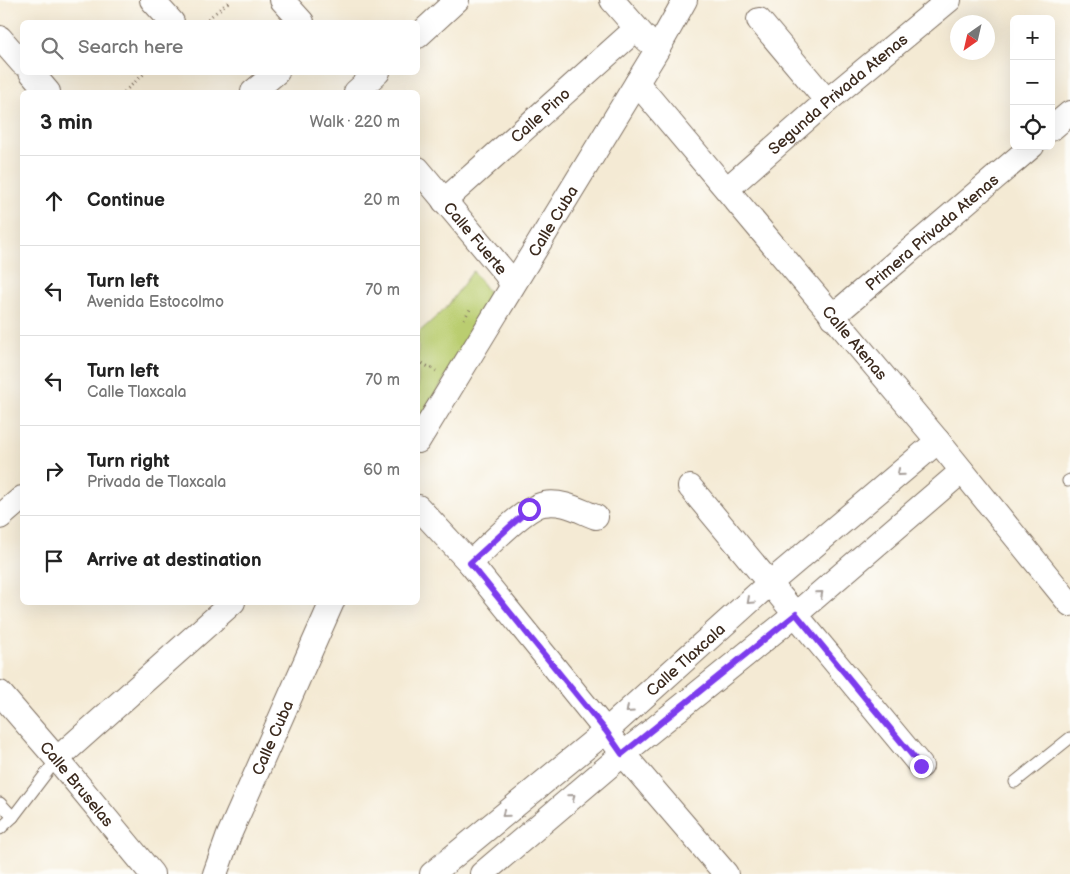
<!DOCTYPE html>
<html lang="en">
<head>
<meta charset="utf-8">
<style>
	body { margin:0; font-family:"Balsamiq Sans",sans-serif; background:#f6f6f6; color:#222 }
	.controls { position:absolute; right:15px; top:15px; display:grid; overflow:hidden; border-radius:8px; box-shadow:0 5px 20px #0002 }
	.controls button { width:45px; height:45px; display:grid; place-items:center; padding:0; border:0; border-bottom:1px solid #e0e0e0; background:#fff; color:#222; font:25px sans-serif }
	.compass { position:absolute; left:950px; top:15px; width:45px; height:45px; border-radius:50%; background:#fff; box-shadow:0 5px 20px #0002; rotate:214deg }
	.stop { position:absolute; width:15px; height:15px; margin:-11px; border:4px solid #7c3aed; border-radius:50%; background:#fff }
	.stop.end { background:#7c3aed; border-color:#fff; box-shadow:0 1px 5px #0008 }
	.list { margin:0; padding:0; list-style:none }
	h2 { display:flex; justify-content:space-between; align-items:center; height:65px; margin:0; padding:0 20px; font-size:21px }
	h2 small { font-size:16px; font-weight:400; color:#767676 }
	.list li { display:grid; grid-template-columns:32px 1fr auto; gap:15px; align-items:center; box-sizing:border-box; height:90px; padding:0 20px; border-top:1px solid #e0e0e0 }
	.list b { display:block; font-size:19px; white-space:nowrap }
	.list p { margin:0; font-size:16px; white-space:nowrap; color:#767676 }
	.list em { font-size:16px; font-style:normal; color:#767676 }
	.icon { flex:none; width:28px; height:28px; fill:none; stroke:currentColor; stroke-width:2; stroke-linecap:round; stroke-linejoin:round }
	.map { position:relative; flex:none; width:1070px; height:874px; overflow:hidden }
	.search { position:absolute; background:#fff; box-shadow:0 5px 20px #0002; left:20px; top:20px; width:400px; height:55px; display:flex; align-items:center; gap:12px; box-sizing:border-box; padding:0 18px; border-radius:8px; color:#767676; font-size:19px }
	.panel { position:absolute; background:#fff; box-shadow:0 5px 20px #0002; left:20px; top:90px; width:400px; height:515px; border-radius:8px }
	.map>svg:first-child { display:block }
</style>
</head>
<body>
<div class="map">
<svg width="1070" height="874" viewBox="0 0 1070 874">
	<rect width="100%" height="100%" fill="#fdfcf7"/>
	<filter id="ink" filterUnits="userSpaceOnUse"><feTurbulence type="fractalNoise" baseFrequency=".02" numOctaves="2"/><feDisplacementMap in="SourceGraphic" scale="10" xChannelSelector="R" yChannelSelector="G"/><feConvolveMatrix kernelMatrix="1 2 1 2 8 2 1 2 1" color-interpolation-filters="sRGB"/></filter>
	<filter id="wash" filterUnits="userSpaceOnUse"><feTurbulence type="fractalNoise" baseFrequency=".0096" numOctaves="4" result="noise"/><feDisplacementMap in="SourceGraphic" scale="20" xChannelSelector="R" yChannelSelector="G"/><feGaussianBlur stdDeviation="1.12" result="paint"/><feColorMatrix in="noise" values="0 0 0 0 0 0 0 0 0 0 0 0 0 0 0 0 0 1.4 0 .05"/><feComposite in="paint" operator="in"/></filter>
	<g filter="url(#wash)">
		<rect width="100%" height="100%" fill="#f4ead4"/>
		<!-- green -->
		<polygon fill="#bacd70" stroke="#7a7c47" points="473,271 493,298 418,423 418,333 446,308"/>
	</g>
	<g filter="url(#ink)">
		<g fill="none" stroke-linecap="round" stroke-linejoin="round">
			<defs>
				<g id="service">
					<polyline points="1068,481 1070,480"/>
					<polyline points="1015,782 1070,738"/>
					<polyline points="0,803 13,817"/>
					<polyline points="0,829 13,817 57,759"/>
				</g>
				<g id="minor">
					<polyline points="152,0 172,22"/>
					<polyline points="282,0 302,22"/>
					<polyline points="612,0 647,40"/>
					<polyline points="759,20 827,101"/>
					<polyline points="418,36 457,0"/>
					<polyline points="0,38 22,63"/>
					<polyline points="31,72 48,92"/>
					<path id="s1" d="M637 83 938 441 1070 604"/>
					<polyline points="253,92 277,72"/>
					<polyline points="356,92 378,72"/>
					<polyline points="1051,129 1070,113"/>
					<path id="s2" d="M418 169 506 274 512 285"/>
					<path id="s3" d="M727 189 827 101 949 0"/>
					<path id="s4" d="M444 201 636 29"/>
					<path id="s5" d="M832 317 1032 146"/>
					<path id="s6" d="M418 441 657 50 685 0"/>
					<polyline points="690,487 921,766"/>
					<polyline points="418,507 470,563 606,731 623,754 726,874"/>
					<polyline points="0,517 22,498"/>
					<path d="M470 563C487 548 524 507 544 504 562 500 580 511 596 517"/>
					<path id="s7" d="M0 693 57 759 152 874"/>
					<polyline points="57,759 233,602"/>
					<path id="s8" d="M215 874 229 835 332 602"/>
					<path id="s9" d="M432 874 606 731 770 583 938 441"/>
					<polyline points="482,874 623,754 796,614 962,471"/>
				</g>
			</defs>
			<!-- service casing -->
			<use href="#service" stroke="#7c6d5e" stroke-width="13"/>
			<!-- minor casing -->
			<use href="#minor" stroke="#7c6d5e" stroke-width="26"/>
			<!-- path -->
			<g stroke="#7c6d5e" stroke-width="3" stroke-dasharray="1 4" stroke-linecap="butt">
				<polyline points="204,22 231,0"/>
				<polyline points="124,92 146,72"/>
				<polyline points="464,319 471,308"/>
				<polyline points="418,361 436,371"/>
			</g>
			<!-- service -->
			<use href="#service" stroke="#fff" stroke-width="11"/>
			<!-- minor -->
			<use href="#minor" stroke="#fff" stroke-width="24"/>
		</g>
		<!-- one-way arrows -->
		<defs><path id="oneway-chevron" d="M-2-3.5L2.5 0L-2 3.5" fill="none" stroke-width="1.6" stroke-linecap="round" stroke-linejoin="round" transform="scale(1.25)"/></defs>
		<g stroke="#a79f9a">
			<use href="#oneway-chevron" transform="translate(900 473) rotate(140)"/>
			<use href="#oneway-chevron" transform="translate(820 594) rotate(-41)"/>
			<use href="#oneway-chevron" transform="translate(750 601) rotate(138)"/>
			<use href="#oneway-chevron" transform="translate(629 710) rotate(138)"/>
			<use href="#oneway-chevron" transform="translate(572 797) rotate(-40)"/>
			<use href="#oneway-chevron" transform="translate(505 814) rotate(141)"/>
		</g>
	</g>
	<g fill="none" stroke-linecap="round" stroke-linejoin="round" filter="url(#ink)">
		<!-- route -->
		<polyline stroke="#7c3aed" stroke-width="6" points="529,509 470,563 606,731 622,754 796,614 921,766"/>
	</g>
	<g text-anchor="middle" stroke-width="4" stroke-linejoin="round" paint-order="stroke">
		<!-- street labels -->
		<g font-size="16" fill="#3b2a1e" stroke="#fdfcf7">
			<text dy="6" stroke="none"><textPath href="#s3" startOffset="146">Segunda Privada Atenas</textPath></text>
			<text dy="6" stroke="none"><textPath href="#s4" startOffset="129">Calle Pino</textPath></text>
			<text dy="6" stroke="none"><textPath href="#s6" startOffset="258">Calle Cuba</textPath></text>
			<text dy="6" stroke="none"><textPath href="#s5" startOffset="131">Primera Privada Atenas</textPath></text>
			<text dy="6" stroke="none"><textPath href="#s2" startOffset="90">Calle Fuerte</textPath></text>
			<text dy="6" stroke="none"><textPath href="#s1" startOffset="339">Calle Atenas</textPath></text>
			<text dy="6" stroke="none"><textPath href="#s9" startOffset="332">Calle Tlaxcala</textPath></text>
			<text dy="6" stroke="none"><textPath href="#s8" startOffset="148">Calle Cuba</textPath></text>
			<text dy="6" stroke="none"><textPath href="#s7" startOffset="119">Calle Bruselas</textPath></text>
		</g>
	</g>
</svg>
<div class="controls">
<button>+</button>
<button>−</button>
<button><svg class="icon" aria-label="locate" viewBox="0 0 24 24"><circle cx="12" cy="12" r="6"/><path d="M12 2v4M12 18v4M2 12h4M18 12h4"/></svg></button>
</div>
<svg class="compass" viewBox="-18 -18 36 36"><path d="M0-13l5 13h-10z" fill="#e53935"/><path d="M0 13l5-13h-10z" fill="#767676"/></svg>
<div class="stop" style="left:529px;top:509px"></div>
<div class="stop end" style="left:921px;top:766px"></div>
<div class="search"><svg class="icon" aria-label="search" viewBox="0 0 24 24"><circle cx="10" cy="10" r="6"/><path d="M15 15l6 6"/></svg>Search here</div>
<section class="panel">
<h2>3 min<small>Walk · 220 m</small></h2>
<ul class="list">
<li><svg class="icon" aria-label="ahead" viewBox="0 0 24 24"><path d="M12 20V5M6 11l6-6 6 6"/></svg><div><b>Continue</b></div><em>20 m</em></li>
<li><svg class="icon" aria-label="left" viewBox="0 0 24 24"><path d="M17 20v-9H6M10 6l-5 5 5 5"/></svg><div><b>Turn left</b><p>Avenida Estocolmo</p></div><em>70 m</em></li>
<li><svg class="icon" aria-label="left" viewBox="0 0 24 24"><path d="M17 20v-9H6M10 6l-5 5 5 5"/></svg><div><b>Turn left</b><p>Calle Tlaxcala</p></div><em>70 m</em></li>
<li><svg class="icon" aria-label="right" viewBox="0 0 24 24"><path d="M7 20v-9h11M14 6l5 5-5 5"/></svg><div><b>Turn right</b><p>Privada de Tlaxcala</p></div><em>60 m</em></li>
<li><svg class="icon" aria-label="arrive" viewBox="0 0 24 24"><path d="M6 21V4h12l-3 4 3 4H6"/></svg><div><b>Arrive at destination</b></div></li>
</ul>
</section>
</div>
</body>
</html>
